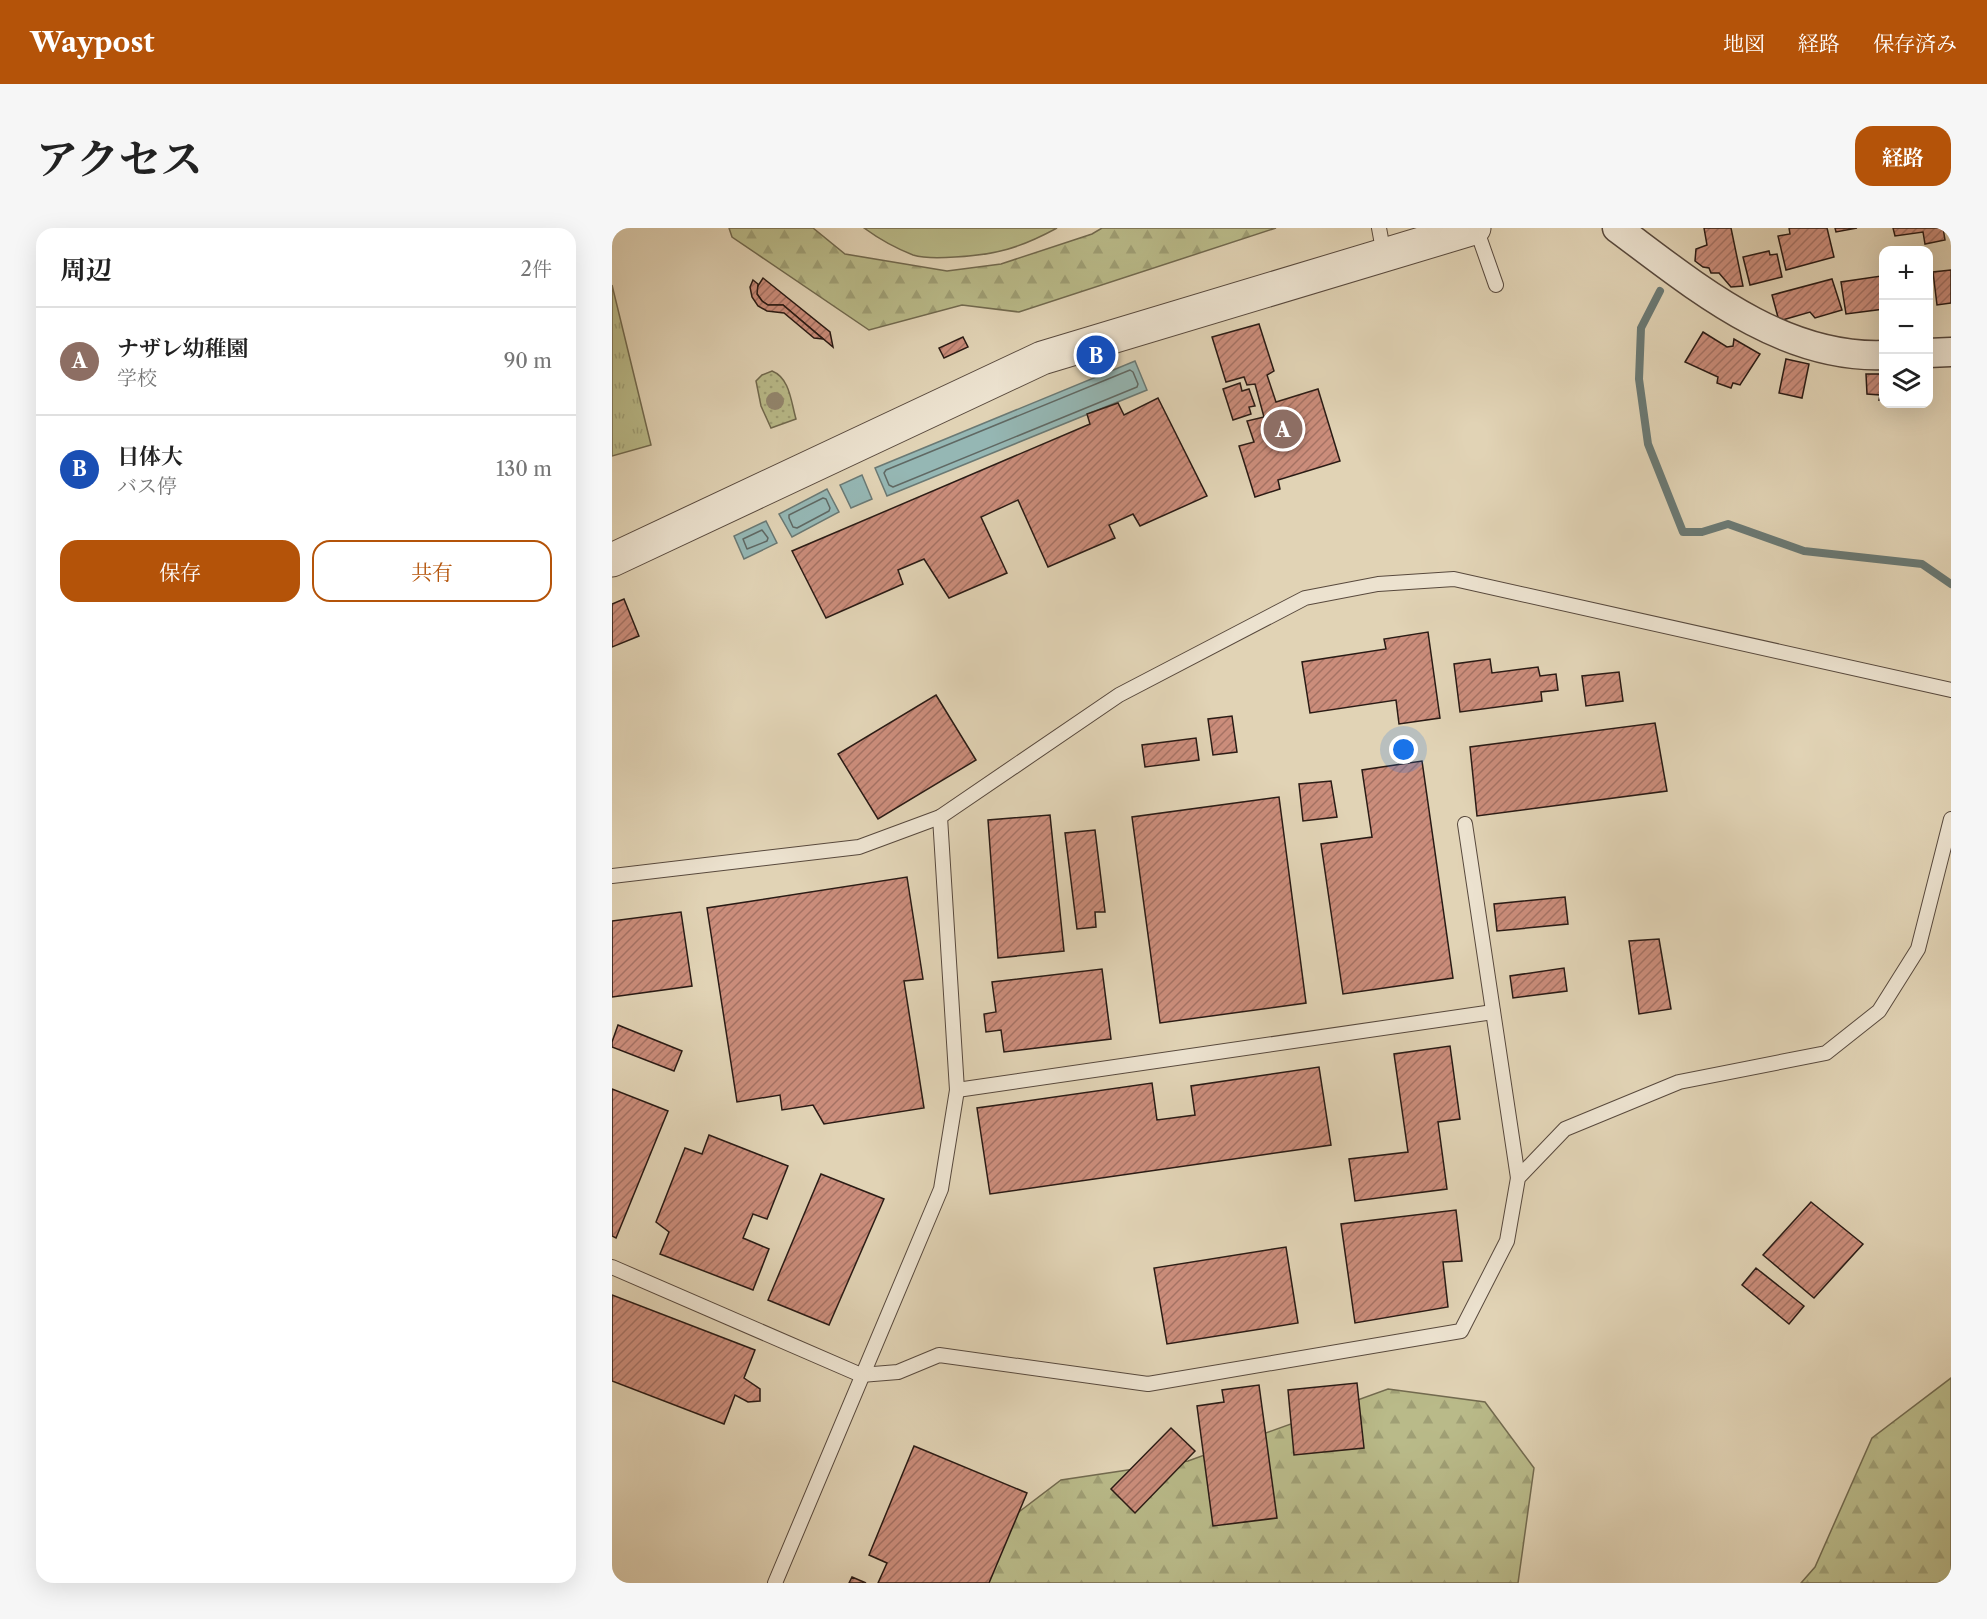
<!DOCTYPE html>
<html lang="ja">
<head>
<meta charset="utf-8">
<style>
	body { margin:0; font-family:"Libre Caslon Text","Noto Serif JP",serif; background:#f6f6f6; color:#222 }
	.controls { position:absolute; right:18px; top:18px; display:grid; overflow:hidden; border-radius:12px; box-shadow:0 6px 24px #0002 }
	.controls button { width:54px; height:54px; display:grid; place-items:center; padding:0; border:0; border-bottom:2px solid #e0e0e0; background:#fff; color:#222; font:30px sans-serif }
	.you { position:absolute; left:792px; top:522px; width:21px; height:21px; margin:-15px; border:4px solid #fff; border-radius:50%; background:#1a73e8; box-shadow:0 0 0 9px #1a73e833 }
	.badge { display:grid; place-items:center; width:39px; height:39px; border-radius:50%; background:#b45309; color:#fff; font-size:20px; font-weight:700 }
	.pin { position:absolute; translate:-50% -50%; border:3px solid #fff; box-shadow:0 2px 6px #0006 }
	.list { margin:0; padding:0; list-style:none }
	h2 { display:flex; justify-content:space-between; align-items:center; height:78px; margin:0; padding:0 24px; font-size:26px }
	h2 small { font-size:20px; font-weight:400; color:#767676 }
	.list li { display:grid; grid-template-columns:39px 1fr auto; gap:18px; align-items:center; box-sizing:border-box; height:108px; padding:0 24px; border-top:2px solid #e0e0e0 }
	.list b { display:block; font-size:22px; white-space:nowrap }
	.list p { margin:0; font-size:20px; white-space:nowrap; color:#767676 }
	.list em { font-size:20px; font-style:normal; color:#767676 }
	.actions { display:flex; gap:12px; padding:18px 24px }
	.actions a { flex:1; padding:14px 0; border:2px solid #b45309; border-radius:18px; text-align:center; font-size:21px; color:#b45309 }
	.actions .main { background:#b45309; color:#fff }
	.icon { flex:none; width:33px; height:33px; fill:none; stroke:currentColor; stroke-width:2; stroke-linecap:round; stroke-linejoin:round }
	.map { position:relative; flex:none; width:1339px; height:1355px; overflow:hidden; border-radius:18px }
	header { display:flex; align-items:center; gap:36px; box-sizing:border-box; height:84px; padding:0 30px; background:#b45309; color:#fff }
	header strong { font-size:28px }
	nav { display:flex; gap:33px; margin-inline-start:auto; font-size:21px }
	.intro { display:flex; align-items:center; justify-content:space-between; box-sizing:border-box; height:144px; padding:0 36px }
	h1 { margin:0; font-size:42px }
	.button { padding:15px 27px; border-radius:18px; background:#b45309; color:#fff; font-size:21px; font-weight:700 }
	main { display:flex; gap:36px; padding:0 36px }
	aside { flex:1; background:#fff; border-radius:18px; box-shadow:0 6px 24px #0002 }
	.map>svg:first-child { display:block }
</style>
</head>
<body>
<header>
<strong>Waypost</strong>
<nav><a>地図</a><a>経路</a><a>保存済み</a></nav>
</header>
<div class="intro"><h1>アクセス</h1><a class="button">経路</a></div>
<main>
<aside>
<h2>周辺<small>2件</small></h2>
<ul class="list">
<li><span class="badge" style="background:#8d6e63">A</span><div><b>ナザレ幼稚園</b><p>学校</p></div><em>90 m</em></li>
<li><span class="badge" style="background:#1a4fb4">B</span><div><b>日体大</b><p>バス停</p></div><em>130 m</em></li>
</ul>
<div class="actions"><a class="main">保存</a><a>共有</a></div>
</aside>
<div class="map">
<svg width="1339" height="1355" viewBox="0 0 1339 1355">
	<defs>
		<pattern id="grass-dots" width="8" height="8" patternUnits="userSpaceOnUse" patternTransform="scale(1.5)"><rect width="8" height="8" fill="#b9ba89"/><path d="M2 2h.1M6 6h.1" fill="none" stroke="#9f9f75" stroke-width="1.8" stroke-linecap="round"/></pattern>
		<pattern id="forest-firs" width="22" height="20" patternUnits="userSpaceOnUse" patternTransform="scale(1.5)"><rect width="22" height="20" fill="#b9ba89"/><path d="M5 1l3.5 6h-7zM16 11l3.5 6h-7z" fill="#9f9f75"/></pattern>
		<pattern id="park-tufts" width="24" height="20" patternUnits="userSpaceOnUse" patternTransform="scale(1.5)"><rect width="24" height="20" fill="#b9ba89"/><path d="M3 7l-1-3M5 7V3M7 7l1-3M15 17l-1-3M17 17v-4M19 17l1-3" fill="none" stroke="#9f9f75"/></pattern>
		<pattern id="building-hatch" width="6" height="6" patternUnits="userSpaceOnUse" patternTransform="scale(1.5)"><rect width="6" height="6" fill="#cb8d7b"/><path d="M-1 1l2-2M0 6l6-6M5 7l2-2" fill="none" stroke="#a57264"/></pattern>
	</defs>
	<rect width="100%" height="100%" fill="#e1d3b5"/>
	<filter id="stains"><feTurbulence type="fractalNoise" baseFrequency=".00333" numOctaves="4"/><feColorMatrix values="0 0 0 0 .2 0 0 0 0 .09 0 0 0 0 .02 0 0 0 .5 -.17"/></filter>
	<radialGradient id="worn" r=".72"><stop offset=".6" stop-color="#630" stop-opacity="0"/><stop offset="1" stop-color="#630" stop-opacity=".3"/></radialGradient>
	<!-- grass -->
	<path fill="url(#grass-dots)" stroke="#726a4f" stroke-width="1.5" d="M160 143C178 150 179 174 184 191L159 200 149 178 144 153 150 147Z"/>
	<!-- forest -->
	<g fill="url(#forest-firs)" stroke="#726a4f" stroke-width="1.5">
		<polygon points="117,0 201,0 233,26 335,43 389,36 480,6 490,0 664,0 407,84 350,77 257,102 120,9"/>
		<polygon points="1339,1150 1339,1355 1189,1355 1203,1339 1260,1210"/>
		<polygon points="776,1161 873,1174 922,1240 906,1355 356,1355 383,1302 449,1252 576,1233"/>
	</g>
	<!-- park -->
	<polygon fill="url(#park-tufts)" stroke="#726a4f" stroke-width="1.5" points="0,57 39,217 0,228"/>
	<!-- garden -->
	<path fill="#b9ba89" stroke="#726a4f" stroke-width="1.5" d="M252 0H445C408 20 384 27 343 29 330 30 314 31 301 27 283 20 267 11 252 0Z"/>
	<!-- water -->
	<g fill="#95b7b4" stroke="#6a7974" stroke-width="1.5">
		<polygon points="523,133 535,162 275,268 263,240"/>
		<polygon points="250,247 260,271 239,280 228,257"/>
		<polygon points="215,261 227,284 180,309 167,286"/>
		<polygon points="154,293 165,315 132,331 122,308"/>
	</g>
	<g fill="none" stroke-linecap="round" stroke-linejoin="round">
		<!-- shore -->
		<g stroke="#606964" stroke-width="1.5">
			<polygon points="518,142 521,144 526,156 525,159 281,259 277,257 272,245 274,242"/>
			<polygon points="211,270 214,271 218,280 217,283 185,300 181,299 177,290 177,287"/>
			<polygon points="150,302 156,310 155,313 135,321 131,311"/>
		</g>
		<!-- stream -->
		<polyline stroke="#6a7974" stroke-width="8" points="1048,63 1029,100 1027,151 1036,216 1071,304 1090,304 1116,296 1192,323 1310,336 1339,356"/>
	</g>
	<!-- building -->
	<g fill="url(#building-hatch)" stroke="#2a1b15" stroke-width="1.5">
		<polygon points="1092,0 1119,0 1131,58 1119,59 1107,45 1099,45 1097,40 1091,39 1083,33 1084,21 1095,17"/>
		<polygon points="1177,0 1215,0 1222,29 1174,42 1166,8 1178,6"/>
		<polygon points="1223,0 1245,0 1224,4"/>
		<polygon points="1281,0 1331,0 1333,12 1313,16 1311,4 1283,8"/>
		<polygon points="1157,23 1158,27 1165,26 1170,49 1138,57 1131,29"/>
		<polygon points="1339,42 1339,75 1325,77 1321,44"/>
		<polygon points="1269,48 1272,81 1234,86 1229,54"/>
		<polygon points="151,50 218,104 221,119 171,77 156,77 150,73 145,66 144,61"/>
		<polygon points="1220,51 1230,82 1203,90 1198,84 1167,93 1160,67"/>
		<polygon points="141,52 146,56 145,66 150,73 156,77 171,77 211,111 202,110 172,85 155,83 146,78 140,69 138,59"/>
		<polygon points="647,96 662,143 655,147 664,174 706,161 728,233 666,252 668,261 643,269 627,218 642,214 635,193 652,189 643,156 635,157 632,149 614,154 600,109"/>
		<polygon points="1091,104 1115,119 1121,118 1122,111 1148,126 1128,157 1121,155 1119,160 1105,155 1106,149 1073,134"/>
		<polygon points="351,109 356,119 332,130 327,120"/>
		<polygon points="1174,131 1197,136 1190,170 1167,165"/>
		<polygon points="1254,146 1272,146 1272,171 1267,172 1268,167 1255,166"/>
		<polygon points="628,155 630,163 637,161 643,178 637,179 639,186 621,192 611,161"/>
		<polygon points="546,170 595,268 528,298 521,286 497,297 503,310 436,339 406,272 369,289 395,345 337,370 312,331 286,342 291,356 214,390 180,323 478,196 475,186 506,175 512,187"/>
		<polygon points="12,371 27,408 0,419 0,376"/>
		<polygon points="816,404 828,490 787,496 784,472 698,485 690,434 774,421 772,411"/>
		<polygon points="878,431 880,445 926,439 928,448 944,446 946,462 929,464 930,473 848,484 842,436"/>
		<polygon points="1007,444 1011,473 974,478 970,448"/>
		<polygon points="324,467 364,532 266,591 226,526"/>
		<polygon points="620,488 625,524 601,527 596,491"/>
		<polygon points="1043,495 1055,563 865,588 858,519"/>
		<polygon points="584,510 587,532 533,539 530,517"/>
		<polygon points="810,533 841,750 731,766 709,616 760,609 750,542"/>
		<polygon points="719,553 725,589 691,593 687,556"/>
		<polygon points="667,569 694,775 548,795 520,589"/>
		<polygon points="438,587 452,723 386,730 376,592"/>
		<polygon points="483,602 493,684 483,684 484,699 465,701 453,605"/>
		<polygon points="295,649 311,751 292,753 312,880 212,896 201,877 170,882 168,867 125,874 95,680"/>
		<polygon points="953,669 956,696 885,703 882,676"/>
		<polygon points="69,684 80,758 0,769 0,693"/>
		<polygon points="1047,711 1059,781 1027,786 1017,713"/>
		<polygon points="952,740 955,763 901,770 898,748"/>
		<polygon points="490,741 499,811 392,824 389,802 374,804 372,786 384,784 380,754"/>
		<polygon points="6,797 70,823 62,843 0,819 0,814"/>
		<polygon points="838,818 848,891 826,894 835,961 743,973 737,931 796,924 782,826"/>
		<polygon points="707,839 719,917 378,966 365,880 540,855 545,892 583,887 579,858"/>
		<polygon points="0,861 56,883 4,1010 0,1008"/>
		<polygon points="97,907 176,938 155,991 141,986 131,1010 157,1021 141,1062 48,1026 57,1004 44,994 73,920 90,926"/>
		<polygon points="209,946 272,971 217,1097 156,1072"/>
		<polygon points="1199,974 1251,1016 1202,1070 1151,1027"/>
		<polygon points="844,982 850,1033 831,1034 836,1079 743,1095 729,996"/>
		<polygon points="674,1019 686,1095 555,1116 542,1040"/>
		<polygon points="1144,1040 1192,1078 1177,1096 1130,1057"/>
		<polygon points="0,1067 143,1122 132,1150 148,1161 148,1173 136,1174 123,1167 112,1196 0,1153"/>
		<polygon points="745,1155 752,1220 682,1227 676,1162"/>
		<polygon points="647,1157 665,1290 601,1298 585,1178 612,1174 610,1162"/>
		<polygon points="559,1200 583,1223 523,1285 499,1261"/>
		<polygon points="302,1218 415,1265 377,1355 266,1355 275,1335 257,1327"/>
		<polygon points="240,1349 254,1355 237,1355"/>
	</g>
	<g fill="none" stroke-linecap="round" stroke-linejoin="round">
		<defs>
			<g id="service">
				<polyline points="767,0 772,27"/>
				<polyline points="864,0 884,57"/>
				<polyline points="853,596 906,950"/>
				<polyline points="0,648 247,619 328,589 507,467 693,370 766,356 842,351 1339,462"/>
				<polyline points="345,862 881,784"/>
				<polyline points="0,1039 249,1147 286,1144 327,1127 536,1156 849,1103 895,1013 906,950 953,901 1067,854 1214,825 1267,783 1306,721 1339,591"/>
				<polyline points="163,1355 329,961 345,862 328,589"/>
			</g>
			<g id="minor">
				<path d="M1005 0C1083 58 1169 131 1272 127"/>
				<polyline points="1316,125 1339,124"/>
			</g>
			<polyline id="tertiary" points="0,332 430,130 862,0"/>
		</defs>
		<!-- service casing -->
		<use href="#service" stroke="#58493d" stroke-width="16"/>
		<!-- minor casing -->
		<use href="#minor" stroke="#58493d" stroke-width="31"/>
		<!-- tertiary casing -->
		<use href="#tertiary" stroke="#58493d" stroke-width="35"/>
		<!-- service -->
		<use href="#service" stroke="#ece2cf" stroke-width="14"/>
		<!-- minor -->
		<use href="#minor" stroke="#ece2cf" stroke-width="28"/>
		<!-- tertiary -->
		<use href="#tertiary" stroke="#ece2cf" stroke-width="33"/>
	</g>
	<!-- trees -->
	<circle fill="#948870" cx="163" cy="173" r="9"/>
	<rect width="100%" height="100%" filter="url(#stains)"/>
	<rect width="100%" height="100%" fill="url(#worn)"/>
</svg>
<div class="controls">
<button>+</button>
<button>−</button>
<button><svg class="icon" aria-label="layers" viewBox="0 0 24 24"><path d="M12 4l9 5-9 5-9-5zM3 14l9 5 9-5"/></svg></button>
</div>
<div class="you"></div>
<div class="pin badge" style="left:671px;top:201px;background:#8d6e63">A</div>
<div class="pin badge" style="left:484px;top:127px;background:#1a4fb4">B</div>
</div>
</main>
</body>
</html>
